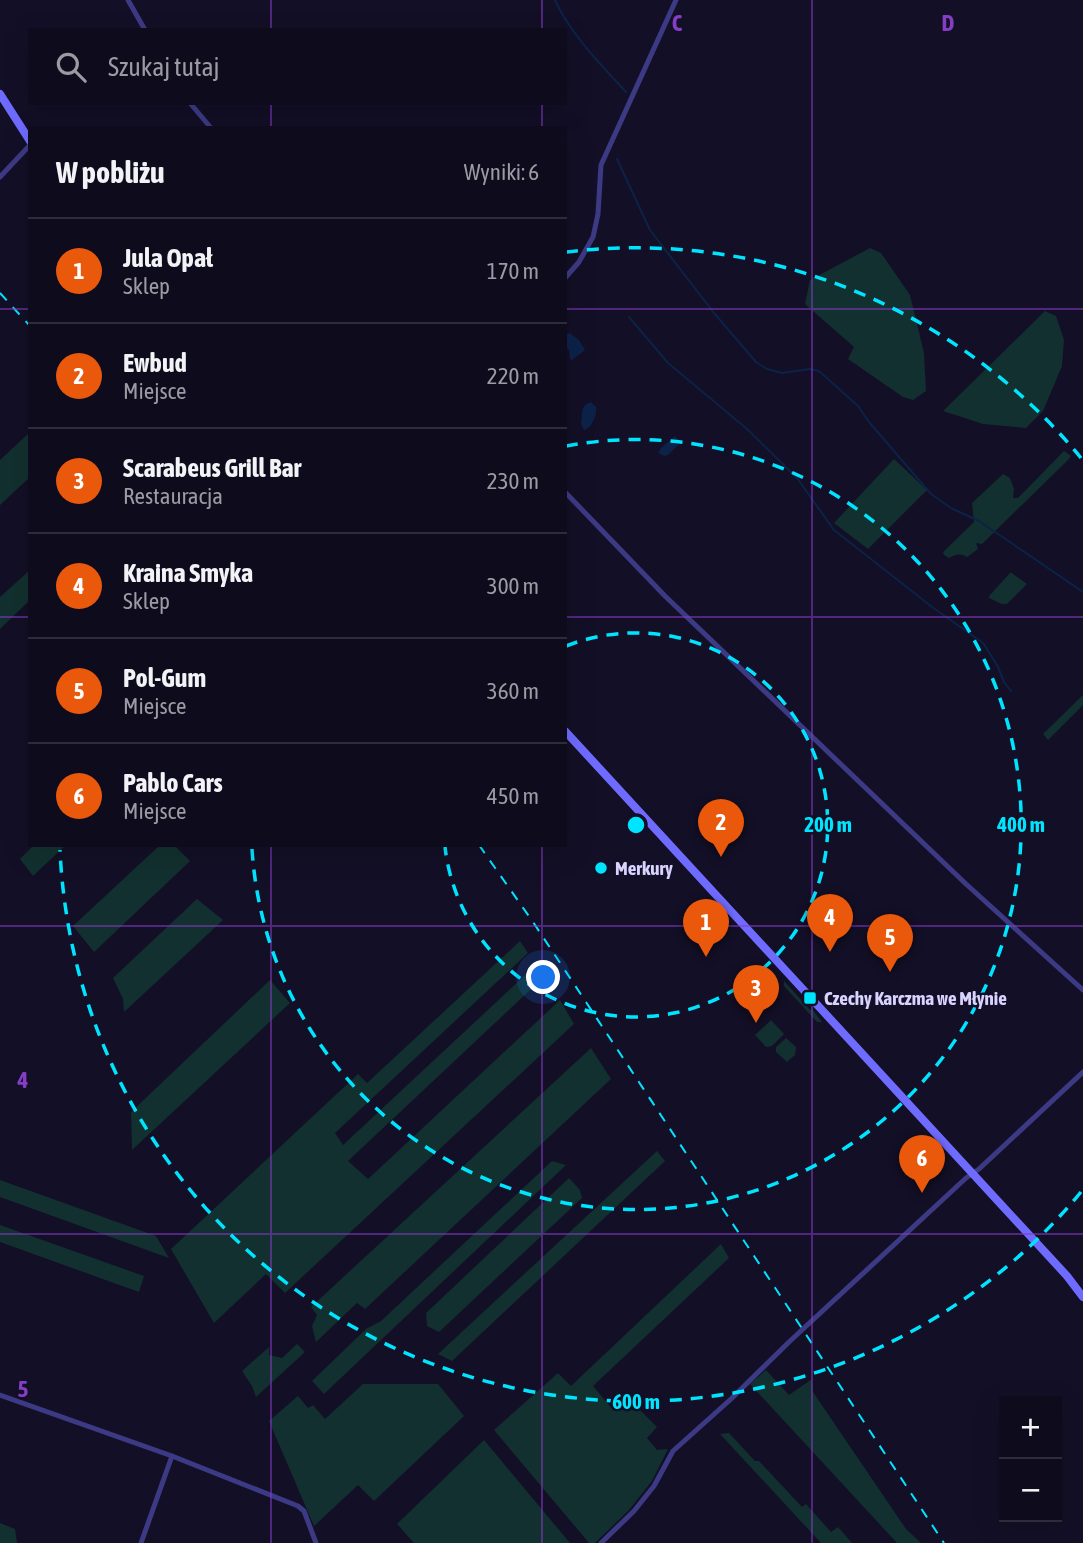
<!DOCTYPE html>
<html lang="pl">
<head>
<meta charset="utf-8">
<style>
	body { margin:0; font-family:"Asap Condensed",sans-serif; background:#171425; color:#f1f3f6 }
	.controls { position:absolute; right:21px; bottom:21px; display:grid; overflow:hidden; border-radius:0px; box-shadow:0 7px 28px #0002 }
	.controls button { width:63px; height:63px; display:grid; place-items:center; padding:0; border:0; border-bottom:2px solid #2e2b3b; background:#0e0b1c; color:#f1f3f6; font:35px sans-serif }
	.you { position:absolute; left:544px; top:978px; width:24px; height:24px; margin:-18px; border:5px solid #fff; border-radius:50%; background:#1a73e8; box-shadow:0 0 0 10px #1a73e833 }
	.badge { display:grid; place-items:center; width:46px; height:46px; border-radius:50%; background:#ea580c; color:#fff; font-size:23px; font-weight:700 }
	.pin { position:absolute; translate:-50% -58px; filter:drop-shadow(0 2px 4px #0008) }
	.pin::after { content:''; position:absolute; top:37px; width:24px; height:21px; background:inherit; clip-path:polygon(0 0,100% 0,50% 100%) }
	.list { margin:0; padding:0; list-style:none }
	h2 { display:flex; justify-content:space-between; align-items:center; height:91px; margin:0; padding:0 28px; font-size:30px }
	h2 small { font-size:23px; font-weight:400; color:#9b9ba3 }
	.list li { display:grid; grid-template-columns:46px 1fr auto; gap:21px; align-items:center; box-sizing:border-box; height:105px; padding:0 28px; border-top:2px solid #2e2b3b }
	.list b { display:block; font-size:26px; white-space:nowrap }
	.list p { margin:0; font-size:23px; white-space:nowrap; color:#9b9ba3 }
	.list em { font-size:23px; font-style:normal; color:#9b9ba3 }
	.icon { flex:none; width:38px; height:38px; fill:none; stroke:currentColor; stroke-width:2; stroke-linecap:round; stroke-linejoin:round }
	.map { position:relative; flex:none; width:1083px; height:1543px; overflow:hidden }
	.search { position:absolute; background:#0e0b1c; box-shadow:0 7px 28px #0002; left:28px; top:28px; width:539px; height:77px; display:flex; align-items:center; gap:18px; box-sizing:border-box; padding:0 24px; border-radius:0px; color:#9b9ba3; font-size:26px }
	.panel { position:absolute; background:#0e0b1c; box-shadow:0 7px 28px #0002; left:28px; top:126px; width:539px; height:721px; border-radius:0px }
	.map>svg:first-child { display:block }
</style>
</head>
<body>
<div class="map">
<svg width="1083" height="1543" viewBox="0 0 1083 1543">
	<rect width="100%" height="100%" fill="#130f26"/>
	<!-- green -->
	<g fill="#12302f">
		<polygon points="870,248 881,253 910,295 924,353 926,391 913,400 903,397 848,359 854,347 805,304 810,280"/>
		<polygon points="1045,311 1056,316 1064,340 1062,366 1043,411 1026,428 983,424 943,411"/>
		<polygon points="30,432 30,477 0,505 0,460"/>
		<path d="M1064 451 1071 456 1068 460 982 544 976 543 978 549 967 557C961 553 955 554 949 558L944 555 943 552 974 522 972 503 1003 474 1010 478 1014 489 1013 498H1018Z"/>
		<polygon points="894,459 927,490 868,549 834,523"/>
		<polygon points="30,570 30,600 0,629 0,597"/>
		<polygon points="1010,573 1012,573 1027,584 1007,604 1002,604 989,598 989,596"/>
		<polygon points="1083,695 1083,705 1048,740 1043,734"/>
		<polygon points="34,845 66,845 33,876 20,859"/>
		<polygon points="160,845 174,845 190,861 94,952 73,926"/>
		<polygon points="197,899 223,920 124,1012 123,999 113,978"/>
		<polygon points="520,941 528,953 335,1133 343,1145 536,965 544,977 348,1161 368,1179 560,1000 574,1024 285,1293 266,1274 214,1323 171,1249 358,1074 367,1083"/>
		<polygon points="270,980 290,1003 132,1150 131,1112"/>
		<polygon points="784,981 810,1010 812,1009 822,1022 817,1022 784,986"/>
		<polygon points="771,1020 784,1034 772,1046 766,1047 755,1035"/>
		<polygon points="786,1038 796,1047 795,1055 787,1062 776,1052 776,1047"/>
		<polygon points="591,1048 611,1079 365,1309 357,1303 316,1342 312,1326 317,1315 311,1307"/>
		<polygon points="657,1151 665,1161 452,1361 438,1354"/>
		<polygon points="552,1161 566,1165 324,1394 312,1381 366,1329 381,1321"/>
		<polygon points="569,1178 580,1190 582,1198 439,1332 427,1326 426,1313"/>
		<polygon points="0,1180 156,1236 169,1258 0,1197"/>
		<polygon points="0,1225 144,1276 139,1292 0,1242"/>
		<polygon points="721,1244 729,1258 593,1386 614,1411 628,1398 657,1427 647,1438 657,1450 668,1449 652,1481 629,1510 595,1543 589,1543 494,1430 558,1373 571,1386"/>
		<polygon points="297,1344 305,1352 256,1397 252,1386 242,1371 269,1347 269,1355 282,1358"/>
		<polygon points="766,1370 789,1395 812,1379 813,1392 906,1529 921,1543 897,1543 750,1384"/>
		<polygon points="363,1384 438,1384 464,1416 374,1501 358,1485 314,1526 269,1421 298,1396 308,1408 313,1405 325,1419"/>
		<polygon points="729,1433 755,1461 759,1461 802,1507 806,1504 831,1532 838,1527 852,1543 821,1543 720,1434"/>
		<polygon points="484,1440 570,1543 414,1543 397,1524"/>
		<polygon points="0,1523 15,1529 17,1543 0,1543"/>
	</g>
	<!-- water -->
	<g fill="#0c2248">
		<polygon points="570,333 579,340 585,350 572,360 570,359 569,350 565,346 565,335"/>
		<path d="M591 402 596 407C597 415 592 428 584 430L581 424C583 416 579 405 591 402Z"/>
		<polygon points="675,436 680,443 668,455 664,456 658,453 661,448"/>
	</g>
	<g fill="none" stroke-linecap="round" stroke-linejoin="round">
		<!-- stream -->
		<g stroke="#0c2248" stroke-width="2">
			<path d="M555 0C569 32 602 66 626 92"/>
			<polyline points="617,159 650,230 714,313 756,362 767,369 782,373 810,369 819,371 858,406 869,422 931,494 951,508 979,521 1083,592"/>
			<polyline points="629,317 668,363 747,429 797,478 834,530 932,607 983,643 997,665 1004,682 1011,691"/>
		</g>
		<!-- minor -->
		<g stroke="#3d3a85" stroke-width="5">
			<polyline points="128,0 145,30"/>
			<polyline points="190,103 211,128"/>
			<polyline points="0,177 30,145"/>
			<polyline points="565,278 579,262 593,237 598,214 601,165 676,0"/>
			<polyline points="565,492 665,596 966,884 1083,990"/>
			<polyline points="0,1395 172,1456 298,1506 304,1511 316,1543"/>
			<polyline points="141,1543 172,1456"/>
			<polyline points="601,1543 634,1511 654,1486 673,1451 731,1399 789,1342 966,1178 979,1169 1083,1072"/>
		</g>
		<!-- secondary -->
		<g stroke="#6f6bff" stroke-width="8">
			<polyline points="0,94 30,141"/>
			<polyline points="565,731 1067,1276 1083,1297"/>
		</g>
		<!-- rail -->
		<g stroke="#00e5ff" stroke-width="2" stroke-dasharray="10 9" stroke-linecap="butt">
			<polyline points="0,293 30,326"/>
			<polyline points="479,845 533,922 944,1543"/>
		</g>
	</g>
	<!-- grid -->
	<path fill="none" stroke="#843dc5" stroke-width="2" stroke-opacity="0.55" d="M271 0V30M542 0V30M812 0V1543M271 103V128M542 103V128M0 309H30M565 309H1083M0 617H30M565 617H1083M271 845V1543M542 845V1543M0 926H1083M0 1234H1083"/>
	<!-- distance rings -->
	<g fill="none" stroke="#00e5ff" stroke-width="3.5" stroke-dasharray="12 9">
		<path d="M566 646A192 192 0 1 1 445 847"/>
		<path d="M566 446A385 385 0 1 1 252 849"/>
		<path d="M1081 1192A577 577 0 0 1 60 850M566 252A577 577 0 0 1 1081 458"/>
	</g>
	<!-- markers -->
	<g fill="#00e5ff" stroke="#130f26" stroke-width="2.5">
		<circle cx="601" cy="868" r="7"/>
		<rect x="803" y="991" width="14" height="14" rx="3.5"/>
	</g>
	<g text-anchor="middle" stroke-width="5" stroke-linejoin="round" paint-order="stroke">
		<!-- poi labels -->
		<g font-size="19" font-weight="bold" fill="#d9d4ff" stroke="#130f26" text-anchor="start">
			<text x="615" y="875">Merkury</text>
			<text x="824" y="1005">Czechy Karczma we Młynie</text>
		</g>
	</g>
	<g font-size="23" text-anchor="middle" font-weight="bold" fill="#843dc5" stroke="#130f26" stroke-width="5" stroke-linejoin="round" paint-order="stroke">
		<text x="677" y="31">C</text>
		<text x="948" y="31">D</text>
		<text x="23" y="1088">4</text>
		<text x="23" y="1397">5</text>
	</g>
	<circle cx="636" cy="825" r="10" fill="#00e5ff" stroke="#130f26" stroke-width="3.5"/>
	<g font-size="21" text-anchor="middle" font-weight="bold" fill="#00e5ff" stroke="#130f26" stroke-width="5" stroke-linejoin="round" paint-order="stroke">
		<text x="828" y="832">200 m</text>
		<text x="1021" y="832">400 m</text>
		<text x="636" y="1409">600 m</text>
	</g>
</svg>
<div class="controls">
<button>+</button>
<button>−</button>
</div>
<div class="you"></div>
<div class="pin badge" style="left:706px;top:957px">1</div>
<div class="pin badge" style="left:721px;top:857px">2</div>
<div class="pin badge" style="left:756px;top:1023px">3</div>
<div class="pin badge" style="left:830px;top:952px">4</div>
<div class="pin badge" style="left:890px;top:972px">5</div>
<div class="pin badge" style="left:922px;top:1193px">6</div>
<div class="search"><svg class="icon" aria-label="search" viewBox="0 0 24 24"><circle cx="10" cy="10" r="6"/><path d="M15 15l6 6"/></svg>Szukaj tutaj</div>
<section class="panel">
<h2>W pobliżu<small>Wyniki: 6</small></h2>
<ul class="list">
<li><span class="badge">1</span><div><b>Jula Opał</b><p>Sklep</p></div><em>170 m</em></li>
<li><span class="badge">2</span><div><b>Ewbud</b><p>Miejsce</p></div><em>220 m</em></li>
<li><span class="badge">3</span><div><b>Scarabeus Grill Bar</b><p>Restauracja</p></div><em>230 m</em></li>
<li><span class="badge">4</span><div><b>Kraina Smyka</b><p>Sklep</p></div><em>300 m</em></li>
<li><span class="badge">5</span><div><b>Pol-Gum</b><p>Miejsce</p></div><em>360 m</em></li>
<li><span class="badge">6</span><div><b>Pablo Cars</b><p>Miejsce</p></div><em>450 m</em></li>
</ul>
</section>
</div>
</body>
</html>
